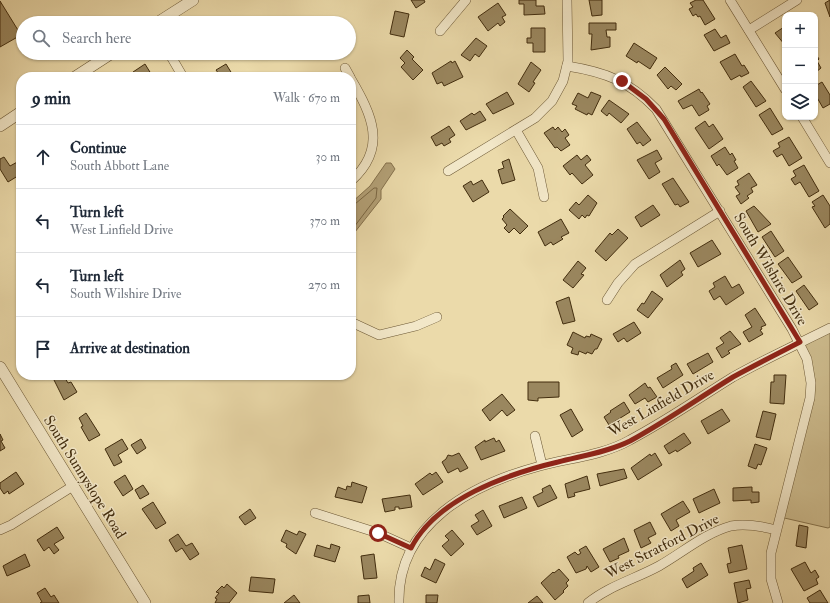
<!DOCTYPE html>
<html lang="en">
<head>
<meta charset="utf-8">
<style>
	body { margin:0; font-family:"IM FELL Double Pica",serif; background:#f2f2f3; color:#1f2937 }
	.controls { position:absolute; right:12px; top:12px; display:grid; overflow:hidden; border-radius:8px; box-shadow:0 1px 3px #0004 }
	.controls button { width:36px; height:36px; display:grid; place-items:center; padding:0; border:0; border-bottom:1px solid #e0e1e3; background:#fff; color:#1f2937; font:20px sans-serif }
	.stop { position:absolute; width:12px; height:12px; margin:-9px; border:3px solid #8f2418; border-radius:50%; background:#fff }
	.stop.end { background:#8f2418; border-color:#fff; box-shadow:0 1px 4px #0008 }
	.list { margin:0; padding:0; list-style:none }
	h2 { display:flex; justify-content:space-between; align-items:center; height:52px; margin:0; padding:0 16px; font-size:17px }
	h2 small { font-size:13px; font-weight:400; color:#747a83 }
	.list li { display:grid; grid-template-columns:26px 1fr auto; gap:12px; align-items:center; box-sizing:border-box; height:64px; padding:0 16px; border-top:1px solid #e0e1e3 }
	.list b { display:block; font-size:15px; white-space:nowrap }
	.list p { margin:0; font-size:13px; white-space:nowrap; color:#747a83 }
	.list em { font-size:13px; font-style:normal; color:#747a83 }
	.icon { flex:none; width:22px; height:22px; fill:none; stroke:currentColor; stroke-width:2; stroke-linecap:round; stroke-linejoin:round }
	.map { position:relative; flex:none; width:830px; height:603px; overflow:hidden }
	.search { position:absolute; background:#fff; box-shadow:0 1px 3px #0004; left:16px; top:16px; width:340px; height:44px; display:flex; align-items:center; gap:10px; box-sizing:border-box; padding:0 14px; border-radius:22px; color:#747a83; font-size:15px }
	.panel { position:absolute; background:#fff; box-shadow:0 1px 3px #0004; left:16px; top:72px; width:340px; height:308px; border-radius:16px }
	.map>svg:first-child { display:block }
</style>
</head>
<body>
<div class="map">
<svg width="830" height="603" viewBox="0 0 830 603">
	<rect width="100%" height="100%" fill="#ebdaaa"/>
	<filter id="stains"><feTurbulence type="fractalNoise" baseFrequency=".005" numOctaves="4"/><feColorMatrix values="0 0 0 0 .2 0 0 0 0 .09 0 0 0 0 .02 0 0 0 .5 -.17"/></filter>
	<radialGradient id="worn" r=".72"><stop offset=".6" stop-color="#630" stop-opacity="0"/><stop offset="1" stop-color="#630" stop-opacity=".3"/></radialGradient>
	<!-- green -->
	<polygon fill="#cebd8f" stroke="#88754e" points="830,328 830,527 828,528 780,517 810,398 800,343"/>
	<!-- water -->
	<polygon fill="#b29f75" stroke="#85714c" points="386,163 391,163 395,169 381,190 381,199 351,237 351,203 370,186"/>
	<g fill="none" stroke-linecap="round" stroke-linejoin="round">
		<!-- shore -->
		<polyline stroke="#7a6642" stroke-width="1" points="351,205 355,204 374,188 377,188 376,198 351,231"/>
	</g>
	<!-- building -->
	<g fill="#9a875f" stroke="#422d0e">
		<polygon points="411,0 424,0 425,2 416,8"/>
		<polygon points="519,0 536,0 536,6 544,6 545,14 524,15 524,4 519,4"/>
		<polygon points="589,0 602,0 602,15 592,16"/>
		<polygon points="696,0 703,0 715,19 705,25 700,16 698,17 696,14 693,16 689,9 693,7 690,3"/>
		<polygon points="830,0 830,17 825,3"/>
		<polygon points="0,1 21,35 0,47"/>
		<polygon points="498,3 506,15 502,17 505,22 500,26 498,23 488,31 478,17"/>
		<polygon points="395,11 409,14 404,37 390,34"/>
		<polygon points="589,23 616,23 616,30 606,30 607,37 610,37 610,47 591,50 592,34 589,34"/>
		<polygon points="784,27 785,29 785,45 775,33"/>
		<polygon points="531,28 545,28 545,52 533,52 533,43 527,43 527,38 531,38"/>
		<polygon points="715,29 721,38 726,35 730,43 714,51 704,35"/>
		<polygon points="476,38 487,46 479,57 475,54 470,61 461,55"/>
		<polygon points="634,43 657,58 650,69 638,61 637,63 626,56"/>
		<polygon points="407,50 414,57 412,59 423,70 413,80 401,67 405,63 400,58"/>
		<polygon points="815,53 819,59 817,61 821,68 816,72 817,73 815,75"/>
		<polygon points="735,54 742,66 744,65 749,73 741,77 740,75 731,80 720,62"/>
		<polygon points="451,61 452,63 455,61 463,77 444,86 442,82 437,84 432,73"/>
		<polygon points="531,62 541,70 533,82 535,83 529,92 518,84"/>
		<polygon points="145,64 153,77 136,77 133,72"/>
		<polygon points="226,64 234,77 221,77 216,70"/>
		<polygon points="665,67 682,84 676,90 671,86 668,89 657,75"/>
		<polygon points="751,81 766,101 756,107 743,87"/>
		<polygon points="822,82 830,95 830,104 823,108 815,94 815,86"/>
		<polygon points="699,89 701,93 702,92 710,104 707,106 709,110 699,116 692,105 683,109 678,101"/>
		<polygon points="507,92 514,104 493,114 486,104"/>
		<polygon points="591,92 601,96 592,115 588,113 587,115 575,109 577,106 572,104 578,93 588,98"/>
		<polygon points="609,100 629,114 621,123 609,113 607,116 601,111"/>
		<polygon points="770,108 783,129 772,135 759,115"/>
		<polygon points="480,111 486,120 466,130 460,121 472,113 474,115"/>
		<polygon points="705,121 709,127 713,124 723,139 709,149 695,128"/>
		<polygon points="637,122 651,140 643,146 640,142 637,144 627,129"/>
		<polygon points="449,126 455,135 449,139 451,142 444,146 442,143 436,146 431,137"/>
		<polygon points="553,127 555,130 558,127 562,132 565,129 569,135 565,138 570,145 561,151 557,147 555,148 544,133"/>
		<polygon points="789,137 802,158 789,166 782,154 777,157 773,151 780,147 778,143"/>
		<polygon points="725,147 730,155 732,153 736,160 734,161 738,168 727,175 719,164 717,166 711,156"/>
		<polygon points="657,150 662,159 655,163 660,172 649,179 637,160"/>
		<polygon points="577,155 581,160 587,155 591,160 585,165 593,175 582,184 572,173 570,175 563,166"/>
		<polygon points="4,157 10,166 21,160 21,174 8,182 0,169 0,159"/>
		<polygon points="509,159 515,180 502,184 498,170 504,168 502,162"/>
		<polygon points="804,165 819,191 809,197 800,182 795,185 791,179 796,176 793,171"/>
		<polygon points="749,173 757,185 751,188 753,192 747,196 749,198 741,204 736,196 740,194 735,187 739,185 737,181"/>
		<polygon points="673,178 689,202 680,207 678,204 675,205 662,184"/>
		<polygon points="482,180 489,192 473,202 463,186 471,181 473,185"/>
		<polygon points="588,195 597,203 589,216 587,215 585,218 582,215 579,219 569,210 576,202 579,205"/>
		<polygon points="823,195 830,206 830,224 825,228 812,207 815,206 812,202"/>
		<polygon points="653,205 660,215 641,227 635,217"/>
		<polygon points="754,206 771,224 758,232 746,211"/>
		<polygon points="510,209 528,226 520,234 514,228 509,233 504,228 507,225 502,219 504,217 503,216"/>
		<polygon points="561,219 569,233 561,237 563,239 553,245 551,242 545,246 538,232"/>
		<polygon points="618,229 628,238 606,261 595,251 610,233 612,235"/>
		<polygon points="771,231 784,251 775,257 762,237"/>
		<polygon points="712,240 721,254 698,267 690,253"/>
		<polygon points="788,257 802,277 792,283 778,264"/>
		<polygon points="680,260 685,269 681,272 683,275 667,287 660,275"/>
		<polygon points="578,261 586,268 581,274 584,275 573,288 563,280"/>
		<polygon points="725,276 732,288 739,284 744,293 726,305 720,296 714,300 709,291 715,287 713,283"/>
		<polygon points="804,285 818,304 809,310 796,291"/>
		<polygon points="652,291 663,299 648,318 637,310 642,303 644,304"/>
		<polygon points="569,297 575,321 563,324 556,302"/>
		<polygon points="755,308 766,325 761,327 762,329 760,330 763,334 749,342 743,332 752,327 745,315"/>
		<polygon points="634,322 641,333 627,342 624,338 618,342 613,334"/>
		<polygon points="730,331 741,344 728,351 730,353 722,358 716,348 724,343 720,338"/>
		<polygon points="573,332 585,338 586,336 590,337 591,334 602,339 597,349 595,349 592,354 587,352 586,354 579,351 578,355 571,353 573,348 567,345"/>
		<polygon points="708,353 713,362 693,374 687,364"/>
		<polygon points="676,363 683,375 663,388 657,378 672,369 671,366"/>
		<polygon points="58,375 63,375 68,383 71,382 77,392 64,400 53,378"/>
		<polygon points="774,375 786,375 784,404 770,403 771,382 774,382"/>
		<polygon points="528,382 559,382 559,397 538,398 538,401 528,400"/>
		<polygon points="645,383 648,388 650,387 657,397 648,402 645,398 635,404 629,395"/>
		<polygon points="502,394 515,410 507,416 502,410 490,421 482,410"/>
		<polygon points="624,402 630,412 609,425 604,417 611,412 610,411"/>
		<polygon points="571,409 583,430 572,437 560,415"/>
		<polygon points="722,409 730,421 708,434 701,421"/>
		<polygon points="763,411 776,414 770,440 756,437"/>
		<polygon points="86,413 100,435 89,441 81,427 83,426 79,418"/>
		<polygon points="684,433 691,443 677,452 676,450 669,454 664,446"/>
		<polygon points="0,434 3,440 1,441 5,448 0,451"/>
		<polygon points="494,438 496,442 499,440 505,451 481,460 475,447 485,440 485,442"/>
		<polygon points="122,439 128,449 118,455 122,462 114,466 105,449"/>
		<polygon points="141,439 146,448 137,454 131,445"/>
		<polygon points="755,444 767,448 761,465 758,464 756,469 748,466"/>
		<polygon points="459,453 468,468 460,472 458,468 448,473 442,462 446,459 448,455 452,456"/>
		<polygon points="655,453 662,465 638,480 631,468 650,454 651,456"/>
		<polygon points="624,469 627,478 600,486 597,474"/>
		<polygon points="16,472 24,484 9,494 8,491 4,494 0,488 0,483"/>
		<polygon points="436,472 443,482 423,495 415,484 430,473 432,475"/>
		<polygon points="125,475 133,489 123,496 114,482"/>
		<polygon points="587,476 590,489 574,493 575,496 568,498 565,484"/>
		<polygon points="352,482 367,487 362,503 335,497 338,487 346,490 347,486 351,487"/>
		<polygon points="143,485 149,494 140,499 135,490"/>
		<polygon points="550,485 557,498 538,507 533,497 543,492 542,489"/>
		<polygon points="752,487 752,492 759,492 759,502 751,503 751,500 733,501 733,488"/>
		<polygon points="714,489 720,503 699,513 693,499"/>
		<polygon points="410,495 412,507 399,509 399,507 395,507 395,510 385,512 382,499"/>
		<polygon points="522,497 527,508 504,518 499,506"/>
		<polygon points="683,501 690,512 676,520 679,526 671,531 661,514"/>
		<polygon points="153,502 166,523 156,529 142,509"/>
		<polygon points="250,509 256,518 245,525 239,517"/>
		<polygon points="483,510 492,526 477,535 471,526 479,521 475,515"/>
		<polygon points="650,522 656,534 648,538 651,543 641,548 634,530"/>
		<polygon points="799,525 808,527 806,548 796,546"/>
		<polygon points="57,527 64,538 54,544 59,550 54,554 49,547 44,551 37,540"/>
		<polygon points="286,530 297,535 299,531 306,534 296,554 286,547 287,544 281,541"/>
		<polygon points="452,530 464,544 451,556 442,546 449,540 445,536"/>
		<polygon points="178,534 186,546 192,543 199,554 190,560 182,548 176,552 169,540"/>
		<polygon points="624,538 629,551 618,556 619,558 610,562 603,549"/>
		<polygon points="331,544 340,547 335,562 314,556 317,545 330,549"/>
		<polygon points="742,545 747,569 729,573 727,564 731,563 728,548"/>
		<polygon points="586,546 599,567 591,572 587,566 586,569 576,573 567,557 575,552 578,555 581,553 579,550"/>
		<polygon points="25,554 30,566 7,576 3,566"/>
		<polygon points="374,554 377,578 364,579 361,556"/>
		<polygon points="435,559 445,564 436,583 421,576 425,567 430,570"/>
		<polygon points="805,562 811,573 815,570 819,577 816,579 818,584 804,591 791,569"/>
		<polygon points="701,563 708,575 687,588 682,579 694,571 693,568"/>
		<polygon points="559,569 569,580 566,583 568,586 563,591 564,592 555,600 541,583 553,572 554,573"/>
		<polygon points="251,577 275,579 273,593 249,591"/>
		<polygon points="749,580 751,588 746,589 748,600 738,603 734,583"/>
		<polygon points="227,584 237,593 229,603 215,603 217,599 215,598 219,593 216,592 222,586 224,588"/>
		<polygon points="45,588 51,597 54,595 59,603 40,603 42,602 37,593"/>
		<polygon points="820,590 828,603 810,603 807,598"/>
		<polygon points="294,595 300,603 284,603"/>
		<polygon points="369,595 370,603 358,603 358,596"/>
		<polygon points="426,595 438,595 437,603 426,603"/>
		<polygon points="537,596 543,603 528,603"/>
	</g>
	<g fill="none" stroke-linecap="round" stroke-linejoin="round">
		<defs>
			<g id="minor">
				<polyline points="730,0 785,89"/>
				<polyline points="749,30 797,0"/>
				<polyline points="440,31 466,0"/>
				<polyline points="169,53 183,77"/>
				<path d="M567 66C605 72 629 81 656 109L792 329 807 359 811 383 810 398 771 553V579L778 603"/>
				<polyline points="345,68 350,77"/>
				<path d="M351 79C372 115 388 148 351 181"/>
				<polyline points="802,117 830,163"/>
				<polyline points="516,130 538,168 544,197"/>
				<polyline points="448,171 535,118 552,101 563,81 568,61 567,0"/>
				<polyline points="607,300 618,283 635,264 720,211"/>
				<polyline points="351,322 379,335 416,326 437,317"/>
				<polyline points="535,436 542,465"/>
				<polyline points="315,513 378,533 411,548"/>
				<polyline points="0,530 11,525 73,486"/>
				<path d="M399 603C397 523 473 484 540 466 570 458 604 455 630 440 666 421 699 398 733 377 765 359 798 344 830 328"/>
				<path d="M588 603C609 586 635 579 659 566 682 553 705 533 731 526 746 523 761 526 776 530"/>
			</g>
			<g id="tertiary">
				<polyline points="157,23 193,0"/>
				<polyline points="75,77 112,53"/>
				<polyline points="0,126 21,112"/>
				<polyline points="0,367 145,603"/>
			</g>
		</defs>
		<!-- minor casing -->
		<use href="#minor" stroke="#6c5835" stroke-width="10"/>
		<!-- tertiary casing -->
		<use href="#tertiary" stroke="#6c5835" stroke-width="12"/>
		<!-- minor -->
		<use href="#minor" stroke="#f2e7c8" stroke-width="9"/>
		<!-- tertiary -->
		<use href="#tertiary" stroke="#f2e7c8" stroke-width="11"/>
	</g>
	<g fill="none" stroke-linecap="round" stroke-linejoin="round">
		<!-- route -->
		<path stroke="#8f2418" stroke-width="5" d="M378 533 411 548C436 499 507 474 558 462 581 456 608 452 630 441 665 422 699 398 733 377 755 365 777 354 800 342L664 119 646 99 622 81"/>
	</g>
	<g text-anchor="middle" stroke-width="3" stroke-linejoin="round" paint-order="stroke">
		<!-- street labels -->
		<g font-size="15" fill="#422d0e" stroke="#f2e7c8">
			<text transform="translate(771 269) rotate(59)" y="5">South Wilshire Drive</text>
			<text transform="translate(661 403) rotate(-30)" y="5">West Linfield Drive</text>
			<text transform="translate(85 477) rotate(58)" y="5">South Sunnyslope Road</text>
			<text transform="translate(662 546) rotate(-27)" y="5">West Stratford Drive</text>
		</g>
	</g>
	<rect width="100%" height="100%" filter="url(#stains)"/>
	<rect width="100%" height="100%" fill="url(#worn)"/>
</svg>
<div class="controls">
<button>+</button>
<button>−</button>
<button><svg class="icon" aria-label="layers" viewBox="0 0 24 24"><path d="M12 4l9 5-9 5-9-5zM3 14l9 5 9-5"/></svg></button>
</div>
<div class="stop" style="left:378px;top:533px"></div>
<div class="stop end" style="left:622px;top:81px"></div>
<div class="search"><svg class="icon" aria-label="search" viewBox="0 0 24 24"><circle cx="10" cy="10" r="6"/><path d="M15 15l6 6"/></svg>Search here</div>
<section class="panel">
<h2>9 min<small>Walk · 670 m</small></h2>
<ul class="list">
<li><svg class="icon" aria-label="ahead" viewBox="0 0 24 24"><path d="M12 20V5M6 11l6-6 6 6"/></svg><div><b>Continue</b><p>South Abbott Lane</p></div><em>30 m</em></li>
<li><svg class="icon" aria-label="left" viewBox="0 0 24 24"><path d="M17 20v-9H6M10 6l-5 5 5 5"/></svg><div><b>Turn left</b><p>West Linfield Drive</p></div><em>370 m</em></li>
<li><svg class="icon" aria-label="left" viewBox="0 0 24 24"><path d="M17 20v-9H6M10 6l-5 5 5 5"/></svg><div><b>Turn left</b><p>South Wilshire Drive</p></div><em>270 m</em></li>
<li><svg class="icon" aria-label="arrive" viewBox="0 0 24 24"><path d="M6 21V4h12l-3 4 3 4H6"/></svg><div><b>Arrive at destination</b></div></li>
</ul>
</section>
</div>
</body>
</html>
